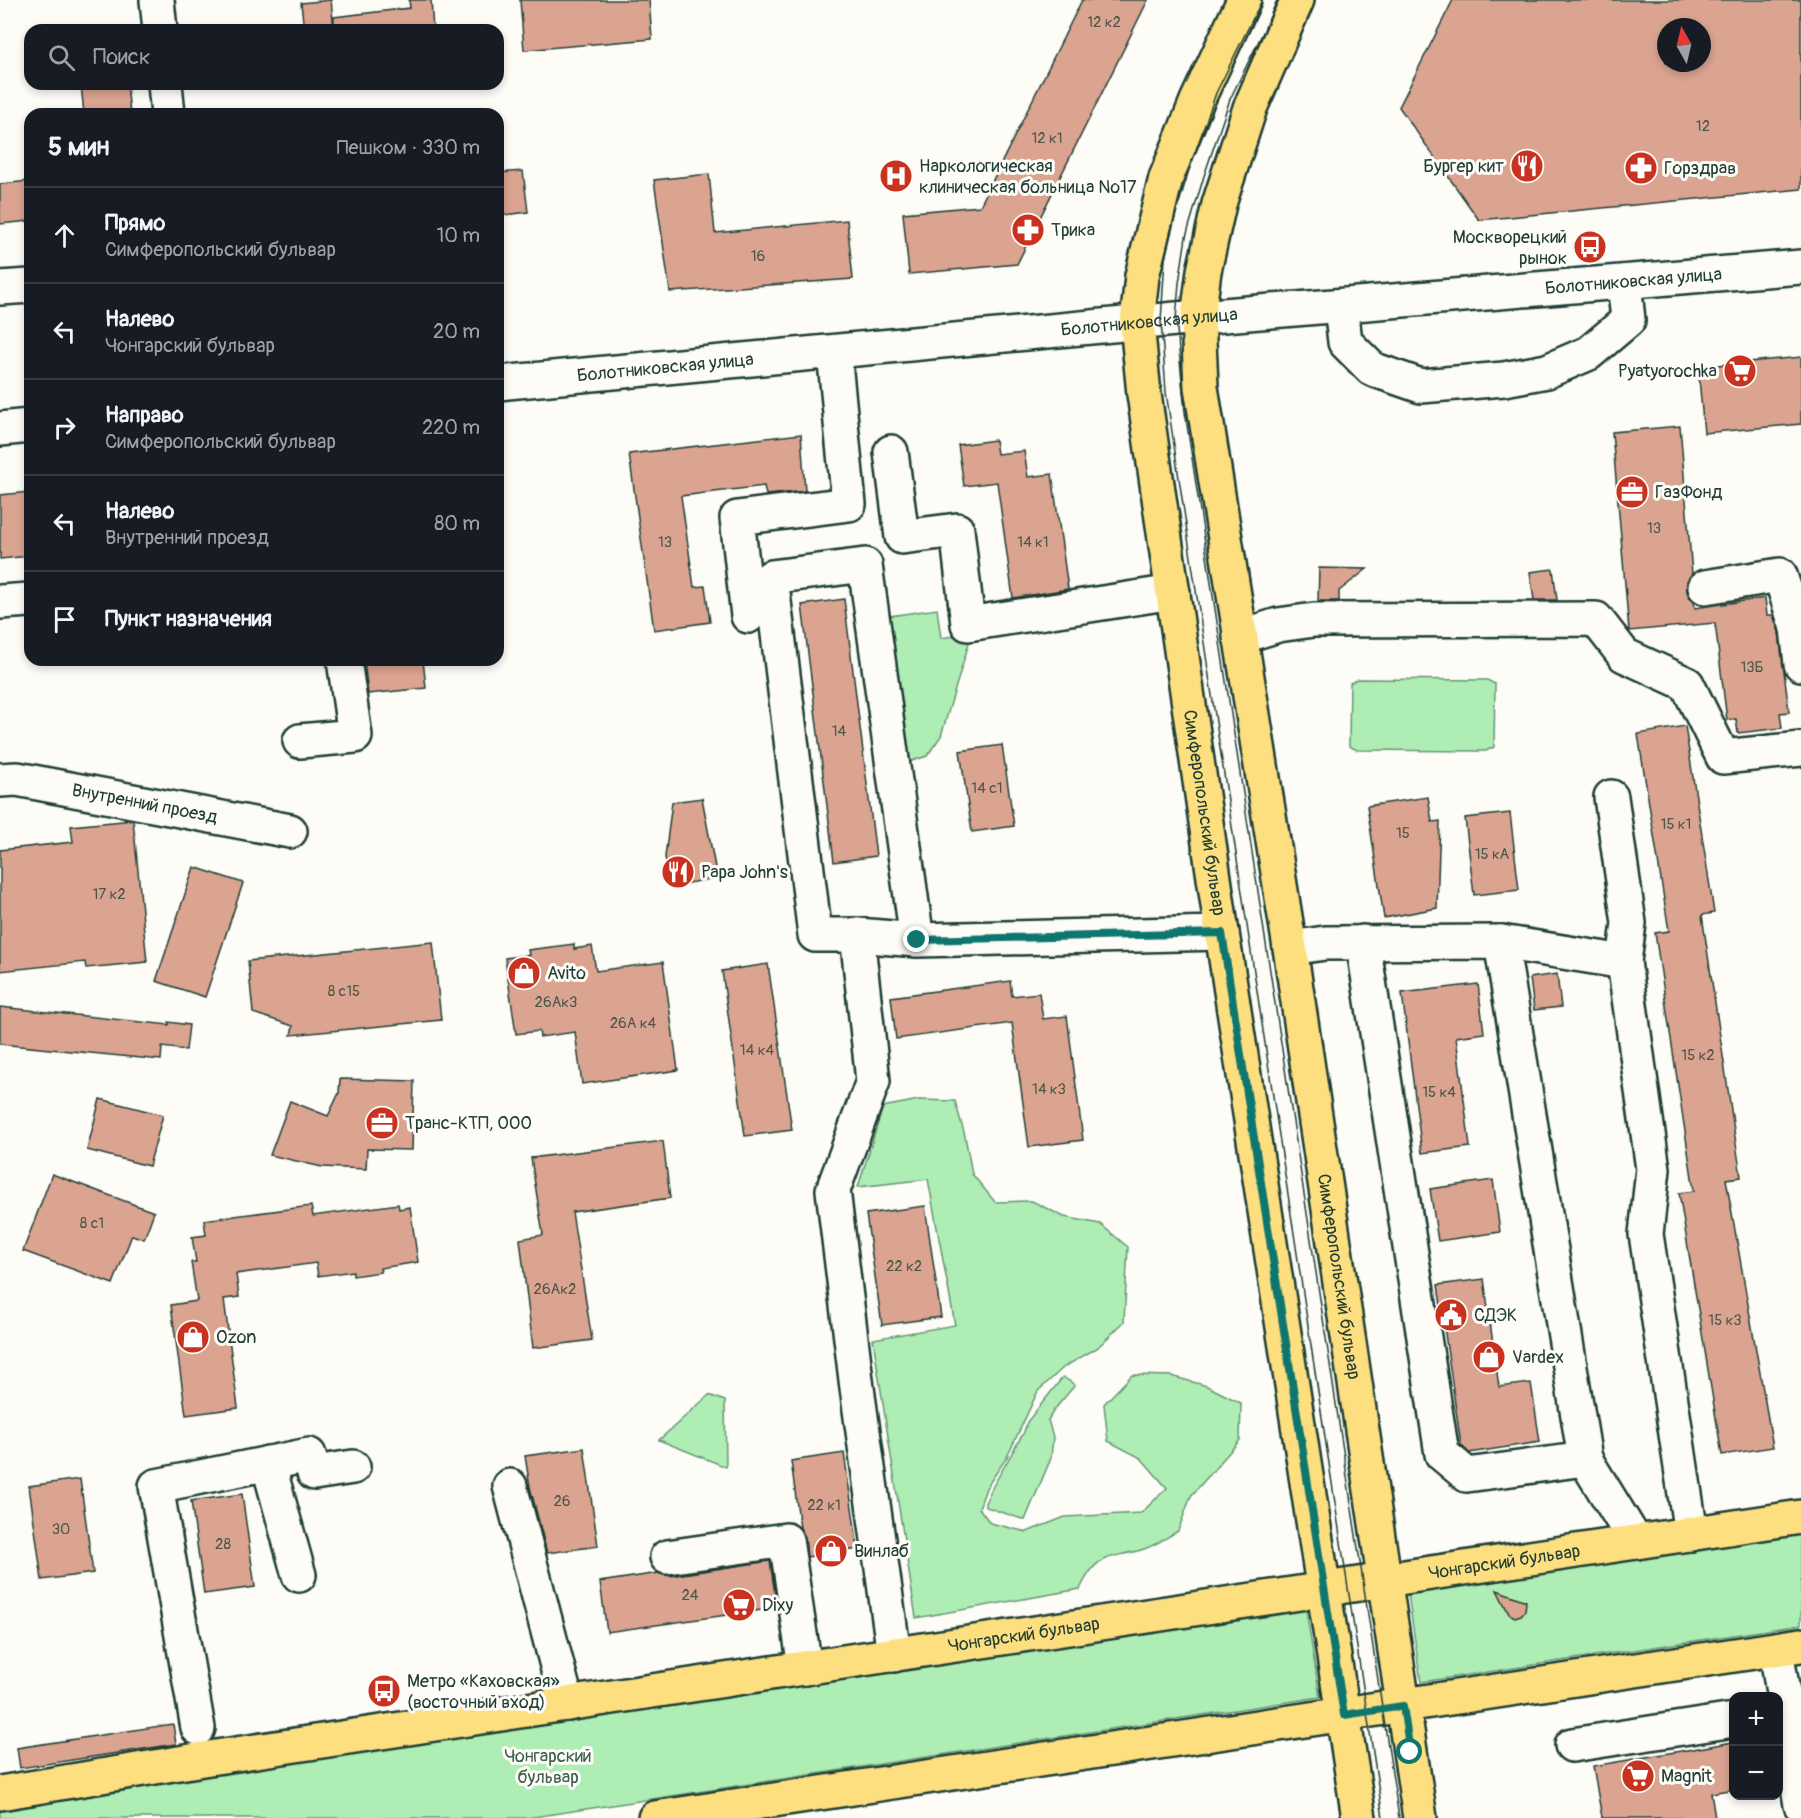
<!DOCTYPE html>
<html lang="ru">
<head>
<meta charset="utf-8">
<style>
	body { margin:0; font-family:Pangolin,sans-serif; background:#242831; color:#f1f3f6 }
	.controls { position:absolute; right:18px; bottom:18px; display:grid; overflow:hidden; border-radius:12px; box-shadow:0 3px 9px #0003 }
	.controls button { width:54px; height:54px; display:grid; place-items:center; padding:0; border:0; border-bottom:2px solid #363941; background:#171b24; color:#f1f3f6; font:30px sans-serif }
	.compass { position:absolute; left:1657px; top:18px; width:54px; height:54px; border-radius:50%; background:#171b24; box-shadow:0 3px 9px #0003; rotate:352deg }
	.stop { position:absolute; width:18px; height:18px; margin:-14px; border:4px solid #0f766e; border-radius:50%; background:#fff }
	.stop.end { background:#0f766e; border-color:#fff; box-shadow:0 2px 6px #0008 }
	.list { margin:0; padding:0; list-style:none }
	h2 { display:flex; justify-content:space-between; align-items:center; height:78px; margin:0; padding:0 24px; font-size:26px }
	h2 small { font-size:20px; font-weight:400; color:#9ea1a6 }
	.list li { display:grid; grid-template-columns:39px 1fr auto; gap:18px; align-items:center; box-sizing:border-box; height:96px; padding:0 24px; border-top:2px solid #363941 }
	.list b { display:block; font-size:22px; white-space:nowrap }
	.list p { margin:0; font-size:20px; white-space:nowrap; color:#9ea1a6 }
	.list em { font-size:20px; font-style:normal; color:#9ea1a6 }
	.icon { flex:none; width:33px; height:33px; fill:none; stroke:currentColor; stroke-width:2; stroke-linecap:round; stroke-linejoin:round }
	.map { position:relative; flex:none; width:1801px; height:1818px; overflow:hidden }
	.search { position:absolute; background:#171b24; box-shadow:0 3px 9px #0003; left:24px; top:24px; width:480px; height:66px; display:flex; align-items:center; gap:15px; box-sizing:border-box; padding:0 21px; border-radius:18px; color:#9ea1a6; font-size:22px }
	.panel { position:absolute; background:#171b24; box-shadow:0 3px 9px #0003; left:24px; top:108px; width:480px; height:558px; border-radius:18px }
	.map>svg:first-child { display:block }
</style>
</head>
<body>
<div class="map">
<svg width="1801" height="1818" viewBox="0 0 1801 1818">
	<rect width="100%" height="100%" fill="#fdfcf7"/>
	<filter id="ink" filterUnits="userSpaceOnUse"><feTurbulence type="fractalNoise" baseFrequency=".0167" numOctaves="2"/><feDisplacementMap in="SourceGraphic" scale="12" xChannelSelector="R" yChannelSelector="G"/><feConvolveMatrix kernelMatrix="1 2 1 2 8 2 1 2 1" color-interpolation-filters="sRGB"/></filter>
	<g filter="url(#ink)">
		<!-- green -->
		<g fill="#aeedb4" stroke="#669574" stroke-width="1.5">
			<polygon points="937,609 941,638 972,633 941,736 927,756 909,762 890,616"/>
			<polygon points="1357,679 1487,680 1495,684 1494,747 1486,751 1478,751 1357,750 1349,746 1349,742 1350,683"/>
			<path d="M919 1100 955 1101 965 1136 972 1174 995 1202 1032 1201 1064 1217 1100 1224 1128 1247 1124 1322 1097 1348 1064 1367 1038 1391 1007 1457 986 1488 979 1508 990 1523 1027 1532 1065 1517 1141 1513 1167 1488 1141 1458 1108 1441 1104 1404 1132 1375 1171 1376 1207 1386 1241 1403 1240 1440 1191 1496 1178 1531C1167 1537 1156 1545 1144 1549 1109 1560 1099 1550 1080 1589L916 1618 873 1339 955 1325 928 1179 858 1187 883 1107Z"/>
			<polygon points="1063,1377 1075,1385 1054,1410 1048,1420 1053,1437 1051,1458 1025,1520 986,1507 985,1503 993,1486 1024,1432 1027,1422"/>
			<polygon points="709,1395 725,1401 726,1467 659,1440"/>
			<polygon points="1801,1530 1801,1625 1421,1682 1407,1587"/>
			<polygon points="1305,1604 1320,1697 527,1818 0,1818 0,1800"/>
		</g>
		<!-- building -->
		<g fill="#daa490" stroke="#1f3d34" stroke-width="1.5" fill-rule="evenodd">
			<polygon points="331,0 334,30 304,30 301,3"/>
			<polygon points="409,0 431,0 433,30 334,30 334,17 410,8"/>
			<polygon points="520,0 649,0 652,39 524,50"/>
			<polygon points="1082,0 1148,0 1017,264 909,274 903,213 980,206"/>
			<path d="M1453 0H1801V189L1479 220 1399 107ZM1666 27H1702V63H1666Z"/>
			<polygon points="81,84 127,84 130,114 84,114"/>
			<polygon points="523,171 528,212 498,216 498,173"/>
			<polygon points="709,174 715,233 847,220 853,279 670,292 654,180"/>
			<polygon points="30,181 30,221 0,224 0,184"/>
			<polygon points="1801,357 1801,424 1704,433 1698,367"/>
			<polygon points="1680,426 1692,574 1687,581 1687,591 1690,598 1694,602 1695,608 1765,598 1767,615 1773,615 1779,632 1784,671 1789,712 1780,713 1782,728 1738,733 1736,719 1727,720 1715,623 1629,631 1612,432"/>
			<polygon points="801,434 805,491 766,495 764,486 681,496 694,587 705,586 710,622 654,630 629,454"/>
			<polygon points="995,440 997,454 1024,451 1028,477 1052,474 1068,589 1013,598 997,482 964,486 958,445"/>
			<polygon points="30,492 30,556 0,559 0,495"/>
			<polygon points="1319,568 1367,569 1339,591 1339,601 1318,601"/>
			<polygon points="1553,569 1557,600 1534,600 1530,572"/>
			<polygon points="844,599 876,856 834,862 802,605"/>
			<polygon points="364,660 423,660 426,688 368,694"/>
			<polygon points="1685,726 1714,913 1702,915 1741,1177 1726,1179 1773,1447 1722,1455 1679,1193 1694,1191 1655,933 1669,931 1638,734"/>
			<polygon points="1002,745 1014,826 972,832 960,751"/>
			<polygon points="1428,797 1432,822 1440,821 1437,908 1384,918 1367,806"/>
			<polygon points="702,798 717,878 671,886 665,857 672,802"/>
			<polygon points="1510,813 1519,890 1474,895 1465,818"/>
			<polygon points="133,820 147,962 86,968 85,962 0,971 0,850 73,842 71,826"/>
			<polygon points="194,867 243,883 205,997 156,981"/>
			<polygon points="433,942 441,1020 291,1035 293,1026 253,1013 248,961"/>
			<polygon points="574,944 574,949 592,946 596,971 663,962 678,1070 582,1084 575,1032 540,1037 539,1031 516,1034 505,958 529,955 528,950"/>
			<polygon points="768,964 792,1130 745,1136 722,971"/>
			<polygon points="1557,974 1561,1007 1534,1010 1530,978"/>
			<polygon points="1010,981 1012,996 1039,993 1043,1019 1067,1016 1083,1140 1029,1147 1012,1023 896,1039 891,997"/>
			<polygon points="1478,984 1484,1033 1456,1037 1470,1147 1422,1153 1402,993"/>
			<polygon points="0,1007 169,1025 169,1022 189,1025 186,1050 162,1047 161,1060 0,1044"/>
			<polygon points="340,1079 414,1081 412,1150 367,1149 366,1169 322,1167 270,1155 290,1101 328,1116 339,1093"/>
			<polygon points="100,1099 163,1115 149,1166 87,1150"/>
			<polygon points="663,1141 670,1198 572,1212 592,1340 533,1348 520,1239 543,1235 531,1158"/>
			<polygon points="52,1174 154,1212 144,1239 132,1235 113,1284 23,1251"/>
			<polygon points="1493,1180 1500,1232 1438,1241 1430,1189"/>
			<polygon points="398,1204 399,1209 410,1207 418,1262 380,1268 381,1272 353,1276 353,1271 318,1276 316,1263 236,1274 239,1297 224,1299 238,1408 186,1415 171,1305 197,1301 191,1262 196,1262 192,1237 206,1235 204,1220 311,1206 313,1216"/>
			<polygon points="925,1206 941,1317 882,1325 866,1214"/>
			<polygon points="1484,1279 1499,1387 1531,1383 1540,1442 1469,1453 1461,1445 1438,1285"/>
			<polygon points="584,1448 598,1546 547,1553 530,1487 525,1456"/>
			<polygon points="844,1453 858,1549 807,1557 805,1537 800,1528 791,1461"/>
			<polygon points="80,1479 93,1573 42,1580 29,1486"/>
			<polygon points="242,1494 255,1587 204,1594 191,1501"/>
			<polygon points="770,1561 777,1608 607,1632 600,1582 659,1573 670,1576"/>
			<polygon points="1497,1590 1526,1601 1525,1611 1521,1615 1515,1617 1509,1614"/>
			<polygon points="173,1724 176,1744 20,1768 17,1748"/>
			<polygon points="1734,1742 1734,1789 1711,1793 1715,1818 1602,1818 1593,1766"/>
		</g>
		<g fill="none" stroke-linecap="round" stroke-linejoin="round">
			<defs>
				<g id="minor">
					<polyline points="157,0 160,30"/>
					<polyline points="165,84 168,114"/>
					<polyline points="0,288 30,286"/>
					<polyline points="1341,306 1345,342 1372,369 1421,386 1504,379 1547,371 1589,353 1628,320 1624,282"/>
					<path id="s1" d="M498 383 1176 319 1801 267"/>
					<polyline points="0,429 30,426"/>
					<polyline points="891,452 902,537 957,530 968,624 1173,592"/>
					<polyline points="1705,587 1780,575 1797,628"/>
					<polyline points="0,602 30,600"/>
					<polyline points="748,616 737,518 849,504 834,352"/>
					<polyline points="1801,627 1797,628 1801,664"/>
					<polyline points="1240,637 1278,625 1314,620 1596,619 1624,655 1687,684 1723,757 1801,749"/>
					<polyline points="300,741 355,736 344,660"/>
					<path id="s2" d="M0 780 17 779 290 831"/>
					<polyline points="1611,797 1629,923 1624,962 1653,1169 1646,1234 1691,1534"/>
					<polyline points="857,935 873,1081 833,1190 857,1388 894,1655"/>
					<polyline points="917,940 865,565 771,577 815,935 857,935 917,940 1222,933"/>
					<polyline points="1363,942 1442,1454 1467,1475 1585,1459"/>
					<polyline points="1501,942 1624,962"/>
					<polyline points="1290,948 1325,943 1501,942 1585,1459 1636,1542"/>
					<polyline points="268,1463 299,1575"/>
					<polyline points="510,1486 567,1704"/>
					<polyline points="667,1557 786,1540 805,1668"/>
					<polyline points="1776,1649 1801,1805"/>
					<polyline points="198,1728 156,1486 309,1455 314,1473 353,1467"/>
					<polyline points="1572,1745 1734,1720"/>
				</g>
				<g id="major">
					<path id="s3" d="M1244 0 1197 101 1166 178 1142 276 1137 323 1144 394 1222 933 1359 1818"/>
					<path id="s4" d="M1297 0 1250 108 1219 204 1204 271 1198 317 1201 387 1290 948 1420 1818"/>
					<path id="s5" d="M0 1793 203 1759 1801 1517"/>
					<polyline points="655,1818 1801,1645"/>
				</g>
			</defs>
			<!-- minor casing -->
			<use href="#minor" stroke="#1f3d34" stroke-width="38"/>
			<!-- major casing -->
			<use href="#major" stroke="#1f3d34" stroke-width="38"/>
			<!-- minor -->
			<use href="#minor" stroke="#fdfcf7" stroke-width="33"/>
			<!-- major -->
			<use href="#major" stroke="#fddf80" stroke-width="33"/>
			<!-- tram -->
			<g stroke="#1f3d34" stroke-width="1.5">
				<polyline points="1262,0 1216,93 1188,173 1170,234 1165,259 1161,321 1166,392 1188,538 1383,1818"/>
				<polyline points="1279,0 1230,99 1204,176 1186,237 1179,283 1176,319 1185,412 1399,1818"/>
			</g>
		</g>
	</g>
	<g fill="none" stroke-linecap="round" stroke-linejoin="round" filter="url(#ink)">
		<!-- route -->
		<polyline stroke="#0f766e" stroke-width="8" points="917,940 1222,933 1344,1715 1403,1706 1410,1752"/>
	</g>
	<!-- icons -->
	<defs>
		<symbol id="restaurant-disc" viewBox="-11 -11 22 22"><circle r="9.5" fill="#c8321e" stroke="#fdfcf7"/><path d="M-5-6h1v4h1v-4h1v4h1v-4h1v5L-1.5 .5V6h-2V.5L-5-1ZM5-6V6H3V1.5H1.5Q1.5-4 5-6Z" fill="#fff"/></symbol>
		<symbol id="pharmacy-disc" viewBox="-11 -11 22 22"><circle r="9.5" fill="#c8321e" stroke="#fdfcf7"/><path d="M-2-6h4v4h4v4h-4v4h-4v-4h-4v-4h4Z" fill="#fff"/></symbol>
		<symbol id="hospital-disc" viewBox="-11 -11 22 22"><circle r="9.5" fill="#c8321e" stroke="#fdfcf7"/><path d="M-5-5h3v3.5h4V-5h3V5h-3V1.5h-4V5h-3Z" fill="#fff"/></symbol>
		<symbol id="bus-disc" viewBox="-11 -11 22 22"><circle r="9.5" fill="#c8321e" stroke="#fdfcf7"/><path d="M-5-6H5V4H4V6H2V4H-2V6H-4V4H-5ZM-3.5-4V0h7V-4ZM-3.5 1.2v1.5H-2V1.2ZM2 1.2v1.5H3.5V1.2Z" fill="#fff"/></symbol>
		<symbol id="supermarket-disc" viewBox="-11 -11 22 22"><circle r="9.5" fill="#c8321e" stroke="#fdfcf7"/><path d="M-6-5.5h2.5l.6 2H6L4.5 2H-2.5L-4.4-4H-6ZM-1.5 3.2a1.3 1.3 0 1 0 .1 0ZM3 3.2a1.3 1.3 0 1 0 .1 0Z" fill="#fff"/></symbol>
		<symbol id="office-disc" viewBox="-11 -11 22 22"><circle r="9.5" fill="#c8321e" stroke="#fdfcf7"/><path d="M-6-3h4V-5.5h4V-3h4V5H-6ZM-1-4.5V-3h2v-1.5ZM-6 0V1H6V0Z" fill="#fff"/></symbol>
		<symbol id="shop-disc" viewBox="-11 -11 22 22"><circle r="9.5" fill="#c8321e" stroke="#fdfcf7"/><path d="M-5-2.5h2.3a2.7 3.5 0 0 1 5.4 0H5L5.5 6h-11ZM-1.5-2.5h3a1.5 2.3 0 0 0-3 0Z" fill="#fff"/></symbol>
		<symbol id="civic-disc" viewBox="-11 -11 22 22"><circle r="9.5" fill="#c8321e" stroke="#fdfcf7"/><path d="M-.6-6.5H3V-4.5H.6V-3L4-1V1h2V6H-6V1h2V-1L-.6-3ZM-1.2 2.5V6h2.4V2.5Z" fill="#fff"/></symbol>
	</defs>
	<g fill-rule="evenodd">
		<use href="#restaurant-disc" x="1508" y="147" width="38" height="38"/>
		<use href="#pharmacy-disc" x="1622" y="149" width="38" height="38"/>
		<use href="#hospital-disc" x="877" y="157" width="38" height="38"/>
		<use href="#pharmacy-disc" x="1009" y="211" width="38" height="38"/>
		<use href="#bus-disc" x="1571" y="228" width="38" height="38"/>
		<use href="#supermarket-disc" x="1721" y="352" width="38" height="38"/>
		<use href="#office-disc" x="1613" y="473" width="38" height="38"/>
		<use href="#restaurant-disc" x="659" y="853" width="38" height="38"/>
		<use href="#shop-disc" x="505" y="954" width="38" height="38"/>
		<use href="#office-disc" x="363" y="1104" width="38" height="38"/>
		<use href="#civic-disc" x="1432" y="1296" width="38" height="38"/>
		<use href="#shop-disc" x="174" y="1318" width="38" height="38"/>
		<use href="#shop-disc" x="1470" y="1338" width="38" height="38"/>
		<use href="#shop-disc" x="812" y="1532" width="38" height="38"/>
		<use href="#supermarket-disc" x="720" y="1586" width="38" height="38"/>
		<use href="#bus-disc" x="365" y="1672" width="38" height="38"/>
		<use href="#supermarket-disc" x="1619" y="1757" width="38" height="38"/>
	</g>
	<g text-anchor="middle" stroke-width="6" stroke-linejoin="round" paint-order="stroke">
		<!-- number labels -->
		<g font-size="15" fill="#4e574b">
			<text x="1104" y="27">12 к2</text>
			<text x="1703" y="131">12</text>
			<text x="1047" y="143">12 к1</text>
			<text x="758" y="261">16</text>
			<text x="1654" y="533">13</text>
			<text x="665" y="547">13</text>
			<text x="1033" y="547">14 к1</text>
			<text x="1752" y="672">13Б</text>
			<text x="839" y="736">14</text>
			<text x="987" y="793">14 с1</text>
			<text x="1676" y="829">15 к1</text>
			<text x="1403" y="838">15</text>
			<text x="1492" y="859">15 кА</text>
			<text x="109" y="899">17 к2</text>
			<text x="344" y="996">8 с15</text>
			<text x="556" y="1007">26Ак3</text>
			<text x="633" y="1028">26А к4</text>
			<text x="757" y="1055">14 к4</text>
			<text x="1698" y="1060">15 к2</text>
			<text x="1049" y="1094">14 к3</text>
			<text x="1439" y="1097">15 к4</text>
			<text x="92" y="1228">8 с1</text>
			<text x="904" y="1271">22 к2</text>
			<text x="555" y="1294">26Ак2</text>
			<text x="1725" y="1325">15 к3</text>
			<text x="562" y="1506">26</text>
			<text x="824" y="1510">22 к1</text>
			<text x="61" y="1534">30</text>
			<text x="223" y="1549">28</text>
			<text x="690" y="1600">24</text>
		</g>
		<!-- poi labels -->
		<g font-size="18" fill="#1f3d34" stroke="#fdfcf7" text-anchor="start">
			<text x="919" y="172">Наркологическая<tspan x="919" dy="21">клиническая больница №17</tspan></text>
			<text x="1504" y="172" text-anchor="end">Бургер кит</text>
			<text x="1664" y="174">Горздрав</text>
			<text x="1051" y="236">Трика</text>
			<text x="1567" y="243" text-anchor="end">Москворецкий<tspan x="1567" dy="21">рынок</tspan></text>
			<text x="1717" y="377" text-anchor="end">Pyatyorochka</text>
			<text x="1655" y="498">ГазФонд</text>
			<text x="701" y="878">Papa John's</text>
			<text x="547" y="979">Avito</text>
			<text x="405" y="1129">Транс-КТП, ООО</text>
			<text x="1474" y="1321">СДЭК</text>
			<text x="216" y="1343">Ozon</text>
			<text x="1512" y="1363">Vardex</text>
			<text x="854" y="1557">Винлаб</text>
			<text x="762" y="1611">Dixy</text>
			<text x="407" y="1687">Метро «Каховская»<tspan x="407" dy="21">(восточный вход)</tspan></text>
			<text x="1661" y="1782">Magnit</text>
		</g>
		<!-- street labels -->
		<g font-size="18" fill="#1f3d34" stroke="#fdfcf7">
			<text dy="6" stroke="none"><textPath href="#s1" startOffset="1140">Болотниковская улица</textPath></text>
			<text dy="6" stroke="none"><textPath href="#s1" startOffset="654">Болотниковская улица</textPath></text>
			<text dy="6" stroke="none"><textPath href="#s1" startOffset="168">Болотниковская улица</textPath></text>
			<text dy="6" stroke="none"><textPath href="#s2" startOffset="147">Внутренний проезд</textPath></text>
			<text dy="6" stroke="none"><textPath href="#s3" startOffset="837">Симферопольский бульвар</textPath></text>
			<text dy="6" stroke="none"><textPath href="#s4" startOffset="1304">Симферопольский бульвар</textPath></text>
			<text dy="6" stroke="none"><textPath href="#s5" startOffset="1522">Чонгарский бульвар</textPath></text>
			<text dy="6" stroke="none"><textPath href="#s5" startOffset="1036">Чонгарский бульвар</textPath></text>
		</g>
		<!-- park labels -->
		<g font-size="18" fill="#3c604e" stroke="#fdfcf7">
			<text x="548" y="1762">Чонгарский<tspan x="548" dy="21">бульвар</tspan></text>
		</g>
	</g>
</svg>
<div class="controls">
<button>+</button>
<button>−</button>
</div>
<svg class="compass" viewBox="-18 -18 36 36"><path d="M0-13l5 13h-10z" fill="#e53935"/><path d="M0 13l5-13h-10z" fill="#9ea1a6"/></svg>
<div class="stop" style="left:1410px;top:1752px"></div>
<div class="stop end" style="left:917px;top:940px"></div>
<div class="search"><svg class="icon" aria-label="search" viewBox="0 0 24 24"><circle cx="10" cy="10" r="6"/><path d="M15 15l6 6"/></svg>Поиск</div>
<section class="panel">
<h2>5 мин<small>Пешком · 330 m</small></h2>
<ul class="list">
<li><svg class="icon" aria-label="ahead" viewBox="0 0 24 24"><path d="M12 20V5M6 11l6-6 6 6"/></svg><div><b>Прямо</b><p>Симферопольский бульвар</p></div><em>10 m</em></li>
<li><svg class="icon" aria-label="left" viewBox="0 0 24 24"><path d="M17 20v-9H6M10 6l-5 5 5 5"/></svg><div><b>Налево</b><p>Чонгарский бульвар</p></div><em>20 m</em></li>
<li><svg class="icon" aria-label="right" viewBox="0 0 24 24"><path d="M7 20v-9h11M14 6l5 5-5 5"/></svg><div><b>Направо</b><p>Симферопольский бульвар</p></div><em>220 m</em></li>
<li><svg class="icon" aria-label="left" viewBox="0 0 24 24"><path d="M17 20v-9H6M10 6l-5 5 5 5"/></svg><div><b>Налево</b><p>Внутренний проезд</p></div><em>80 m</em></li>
<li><svg class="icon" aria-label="arrive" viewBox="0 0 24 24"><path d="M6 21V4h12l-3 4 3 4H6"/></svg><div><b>Пункт назначения</b></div></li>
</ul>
</section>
</div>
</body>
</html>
